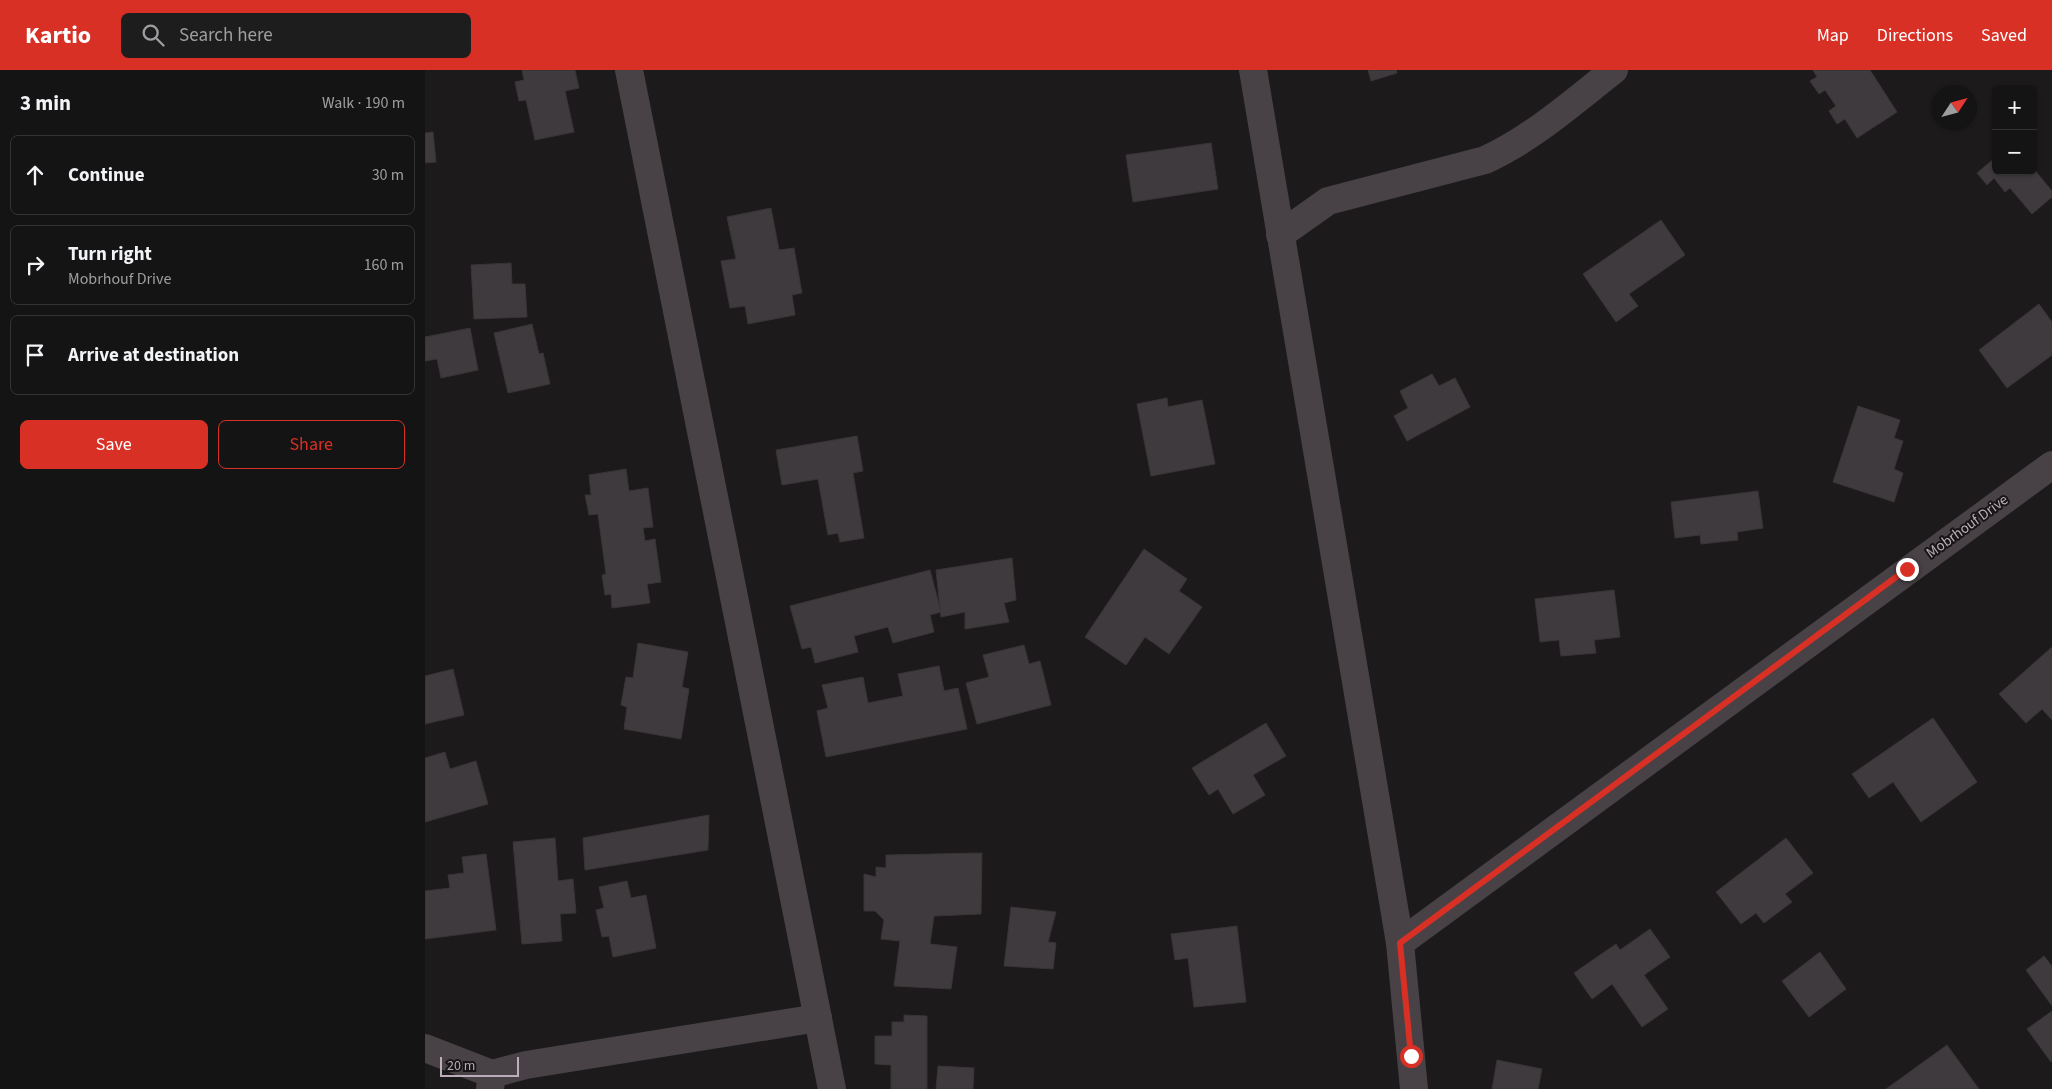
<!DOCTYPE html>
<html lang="en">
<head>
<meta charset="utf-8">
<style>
	body { margin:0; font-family:"Source Sans 3",sans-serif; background:#1e1d1d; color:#f1f3f6 }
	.controls { position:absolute; right:15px; top:15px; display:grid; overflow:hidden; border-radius:8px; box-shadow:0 1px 4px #0004 }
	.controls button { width:45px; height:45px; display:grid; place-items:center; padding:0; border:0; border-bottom:1px solid #343334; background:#151414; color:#f1f3f6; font:25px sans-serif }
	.compass { position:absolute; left:1507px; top:15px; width:45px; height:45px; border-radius:50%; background:#151414; box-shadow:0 1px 4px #0004; rotate:54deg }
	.scale { position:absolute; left:15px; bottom:12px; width:79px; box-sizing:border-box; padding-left:5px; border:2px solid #bbadba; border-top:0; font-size:14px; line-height:18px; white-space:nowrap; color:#bbadba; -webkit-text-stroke:4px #171516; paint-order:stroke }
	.stop { position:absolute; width:15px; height:15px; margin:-11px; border:4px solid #d93025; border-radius:50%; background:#fff }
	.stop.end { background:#d93025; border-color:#fff; box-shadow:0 1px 5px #0008 }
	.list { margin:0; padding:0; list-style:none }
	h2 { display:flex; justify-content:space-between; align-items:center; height:65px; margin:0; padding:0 20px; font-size:21px }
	h2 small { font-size:16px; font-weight:400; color:#9d9ea0 }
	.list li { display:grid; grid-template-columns:32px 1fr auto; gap:15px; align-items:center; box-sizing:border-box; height:80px; margin:0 10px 10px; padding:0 10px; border:1px solid #343334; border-radius:8px }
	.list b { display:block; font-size:19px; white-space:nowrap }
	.list p { margin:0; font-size:16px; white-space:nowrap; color:#9d9ea0 }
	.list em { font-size:16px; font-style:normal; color:#9d9ea0 }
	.actions { display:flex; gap:10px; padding:15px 20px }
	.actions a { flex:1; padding:11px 0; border:1px solid #d93025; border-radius:8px; text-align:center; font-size:18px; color:#d93025 }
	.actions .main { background:#d93025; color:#fff }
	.icon { flex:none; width:28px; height:28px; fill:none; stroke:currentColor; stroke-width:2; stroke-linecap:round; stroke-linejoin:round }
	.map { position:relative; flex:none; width:1627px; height:1019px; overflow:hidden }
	header { display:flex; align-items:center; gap:30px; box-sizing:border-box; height:70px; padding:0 25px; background:#d93025; color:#fff }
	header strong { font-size:24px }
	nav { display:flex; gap:28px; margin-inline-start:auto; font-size:18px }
	.search { width:350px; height:45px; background:#1e1d1d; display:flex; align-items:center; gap:12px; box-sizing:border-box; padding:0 18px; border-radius:8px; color:#9d9ea0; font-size:19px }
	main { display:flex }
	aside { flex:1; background:#151414 }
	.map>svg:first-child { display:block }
</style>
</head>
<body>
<header>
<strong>Kartio</strong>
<div class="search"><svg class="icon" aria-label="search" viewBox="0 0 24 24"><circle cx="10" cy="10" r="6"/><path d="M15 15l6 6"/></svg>Search here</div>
<nav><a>Map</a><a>Directions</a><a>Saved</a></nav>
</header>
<main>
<aside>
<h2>3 min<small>Walk · 190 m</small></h2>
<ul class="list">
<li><svg class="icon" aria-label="ahead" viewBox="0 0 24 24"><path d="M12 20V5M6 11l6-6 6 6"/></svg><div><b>Continue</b></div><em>30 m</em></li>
<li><svg class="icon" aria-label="right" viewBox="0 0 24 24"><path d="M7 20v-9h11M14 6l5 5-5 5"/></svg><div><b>Turn right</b><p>Mobrhouf Drive</p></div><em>160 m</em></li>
<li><svg class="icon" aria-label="arrive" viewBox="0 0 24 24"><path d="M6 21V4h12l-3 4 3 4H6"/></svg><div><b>Arrive at destination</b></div></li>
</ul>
<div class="actions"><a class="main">Save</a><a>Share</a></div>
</aside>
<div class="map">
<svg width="1627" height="1019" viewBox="0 0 1627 1019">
	<rect width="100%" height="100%" fill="#1c1a1b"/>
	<!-- building -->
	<g fill="#3e3a3d" stroke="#383437">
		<polygon points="97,0 150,0 154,18 140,21 149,62 110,70 101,30 94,31 90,12 99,10"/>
		<polygon points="943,0 971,0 972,3 946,11"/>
		<polygon points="1388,0 1445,0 1472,42 1432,68 1420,49 1412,54 1404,41 1411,36 1400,20 1394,24 1385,11 1392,7"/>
		<polygon points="8,62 11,92 0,93 0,63"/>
		<polygon points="786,73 793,119 708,132 701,85"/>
		<polygon points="1571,87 1571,101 1608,101 1608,98 1627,121 1627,127 1607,144 1585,118 1580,122 1569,108 1562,115 1552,103"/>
		<polygon points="346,138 354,180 369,178 377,223 367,225 370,245 323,254 320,236 305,238 296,191 311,189 302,147"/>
		<polygon points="1236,150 1260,185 1204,224 1213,236 1191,252 1158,204"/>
		<polygon points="86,193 87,214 100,214 102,247 49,249 46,195"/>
		<polygon points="1614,234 1627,252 1627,285 1582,318 1554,280"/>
		<polygon points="107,254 114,284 118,283 125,314 83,323 69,263"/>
		<polygon points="45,258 53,300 16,308 12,289 0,291 0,267"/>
		<polygon points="1007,304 1014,316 1030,308 1045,337 982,371 969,346 983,338 975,321"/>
		<polygon points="742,328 743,337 777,330 790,394 726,406 712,334"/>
		<polygon points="1433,336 1475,350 1469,368 1478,371 1469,399 1478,403 1469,432 1408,412"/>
		<polygon points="432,366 438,401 428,403 439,468 415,472 413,463 403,465 393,409 357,415 351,380"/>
		<polygon points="201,399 204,421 223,418 228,457 218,458 220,471 230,469 236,512 222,514 225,533 187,538 186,524 180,525 177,505 181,504 173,444 164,445 160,425 166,425 164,405"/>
		<polygon points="1333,421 1338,458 1312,462 1313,470 1276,474 1275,465 1250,468 1246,432"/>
		<polygon points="719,479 762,509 754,521 777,537 744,584 720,567 701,595 660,567"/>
		<polygon points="587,488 591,530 579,533 584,552 540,559 540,542 516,547 511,500"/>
		<polygon points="505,500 516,542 505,545 509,562 468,573 463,557 429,566 433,582 390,593 386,577 377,579 365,536"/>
		<polygon points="1189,520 1195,567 1169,570 1171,583 1136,586 1134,570 1115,572 1110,529"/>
		<polygon points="213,573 263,582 257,617 264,619 256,669 199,659 202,637 196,635 201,607 208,608"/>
		<polygon points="599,575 604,594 615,591 626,635 552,654 541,613 564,607 558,585"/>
		<polygon points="1627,577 1627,650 1617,639 1601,653 1574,624"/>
		<polygon points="514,596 519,621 533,618 542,659 401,687 392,641 403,638 397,615 438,607 443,633 478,626 473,604"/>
		<polygon points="28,599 39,645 0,654 0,606"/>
		<polygon points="1508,648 1552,712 1496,752 1468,712 1444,728 1427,704"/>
		<polygon points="841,653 861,686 828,705 840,725 808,744 793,719 784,725 767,698"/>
		<polygon points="20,682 25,699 51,691 63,734 0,752 0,688"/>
		<polygon points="284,745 283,780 160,800 158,768"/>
		<polygon points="130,768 133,811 148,809 151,843 135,844 137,871 97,874 88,772"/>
		<polygon points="1361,768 1388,803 1360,824 1367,832 1339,853 1331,843 1316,854 1291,822"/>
		<polygon points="557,783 556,844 509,846 505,874 532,877 526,919 469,916 475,871 456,869 459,850 450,841 439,841 439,804 451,807 451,797 461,798 461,785"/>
		<polygon points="61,784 71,860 0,869 0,821 25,818 23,805 39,803 37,787"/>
		<polygon points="202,811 206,828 221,825 231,878 188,887 184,866 177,867 171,840 179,838 174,817"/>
		<polygon points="586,837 631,842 623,872 631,873 628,899 579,896"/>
		<polygon points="812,856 821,932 769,937 763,888 750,890 746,864"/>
		<polygon points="1225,859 1245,887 1219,905 1243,939 1217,957 1187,914 1167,929 1149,903 1191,874 1195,880"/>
		<polygon points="1395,882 1421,919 1384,947 1357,911"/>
		<polygon points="1619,886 1627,896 1627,936 1601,900"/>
		<polygon points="1627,941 1627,991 1626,992 1602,959"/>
		<polygon points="479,945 502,946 502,1019 466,1019 466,995 450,994 450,966 467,966 467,952 479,952"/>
		<polygon points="1522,975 1554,1019 1461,1019"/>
		<polygon points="1072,990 1117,999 1113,1019 1067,1019"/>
		<polygon points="513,996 549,998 548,1019 511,1019"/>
	</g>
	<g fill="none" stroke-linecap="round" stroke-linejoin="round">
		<!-- minor -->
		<g stroke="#484247" stroke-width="28">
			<polyline points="204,0 407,1019"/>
			<polyline points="828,0 975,873 989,1019"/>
			<path d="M855 165 903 131 1060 90C1108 68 1148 32 1189 0"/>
			<polyline points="975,873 1627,395"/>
			<polyline points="0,978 67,1004"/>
			<polyline points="65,1019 67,1004 101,995 393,948"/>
		</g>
	</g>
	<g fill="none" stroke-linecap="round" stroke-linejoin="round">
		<!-- route -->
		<polyline stroke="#d93025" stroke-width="6" points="986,986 975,873 1482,499"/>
	</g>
	<g text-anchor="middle" stroke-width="4" stroke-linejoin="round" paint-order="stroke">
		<!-- street labels -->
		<g font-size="15" fill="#bbadba" stroke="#171516">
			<text transform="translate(1542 456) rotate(-36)" y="5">Mobrhouf Drive</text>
		</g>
	</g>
</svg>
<div class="controls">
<button>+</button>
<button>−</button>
</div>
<svg class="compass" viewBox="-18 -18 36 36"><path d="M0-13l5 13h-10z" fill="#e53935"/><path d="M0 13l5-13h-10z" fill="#9d9ea0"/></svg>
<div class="scale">20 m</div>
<div class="stop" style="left:986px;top:986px"></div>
<div class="stop end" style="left:1482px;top:499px"></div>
</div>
</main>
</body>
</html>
